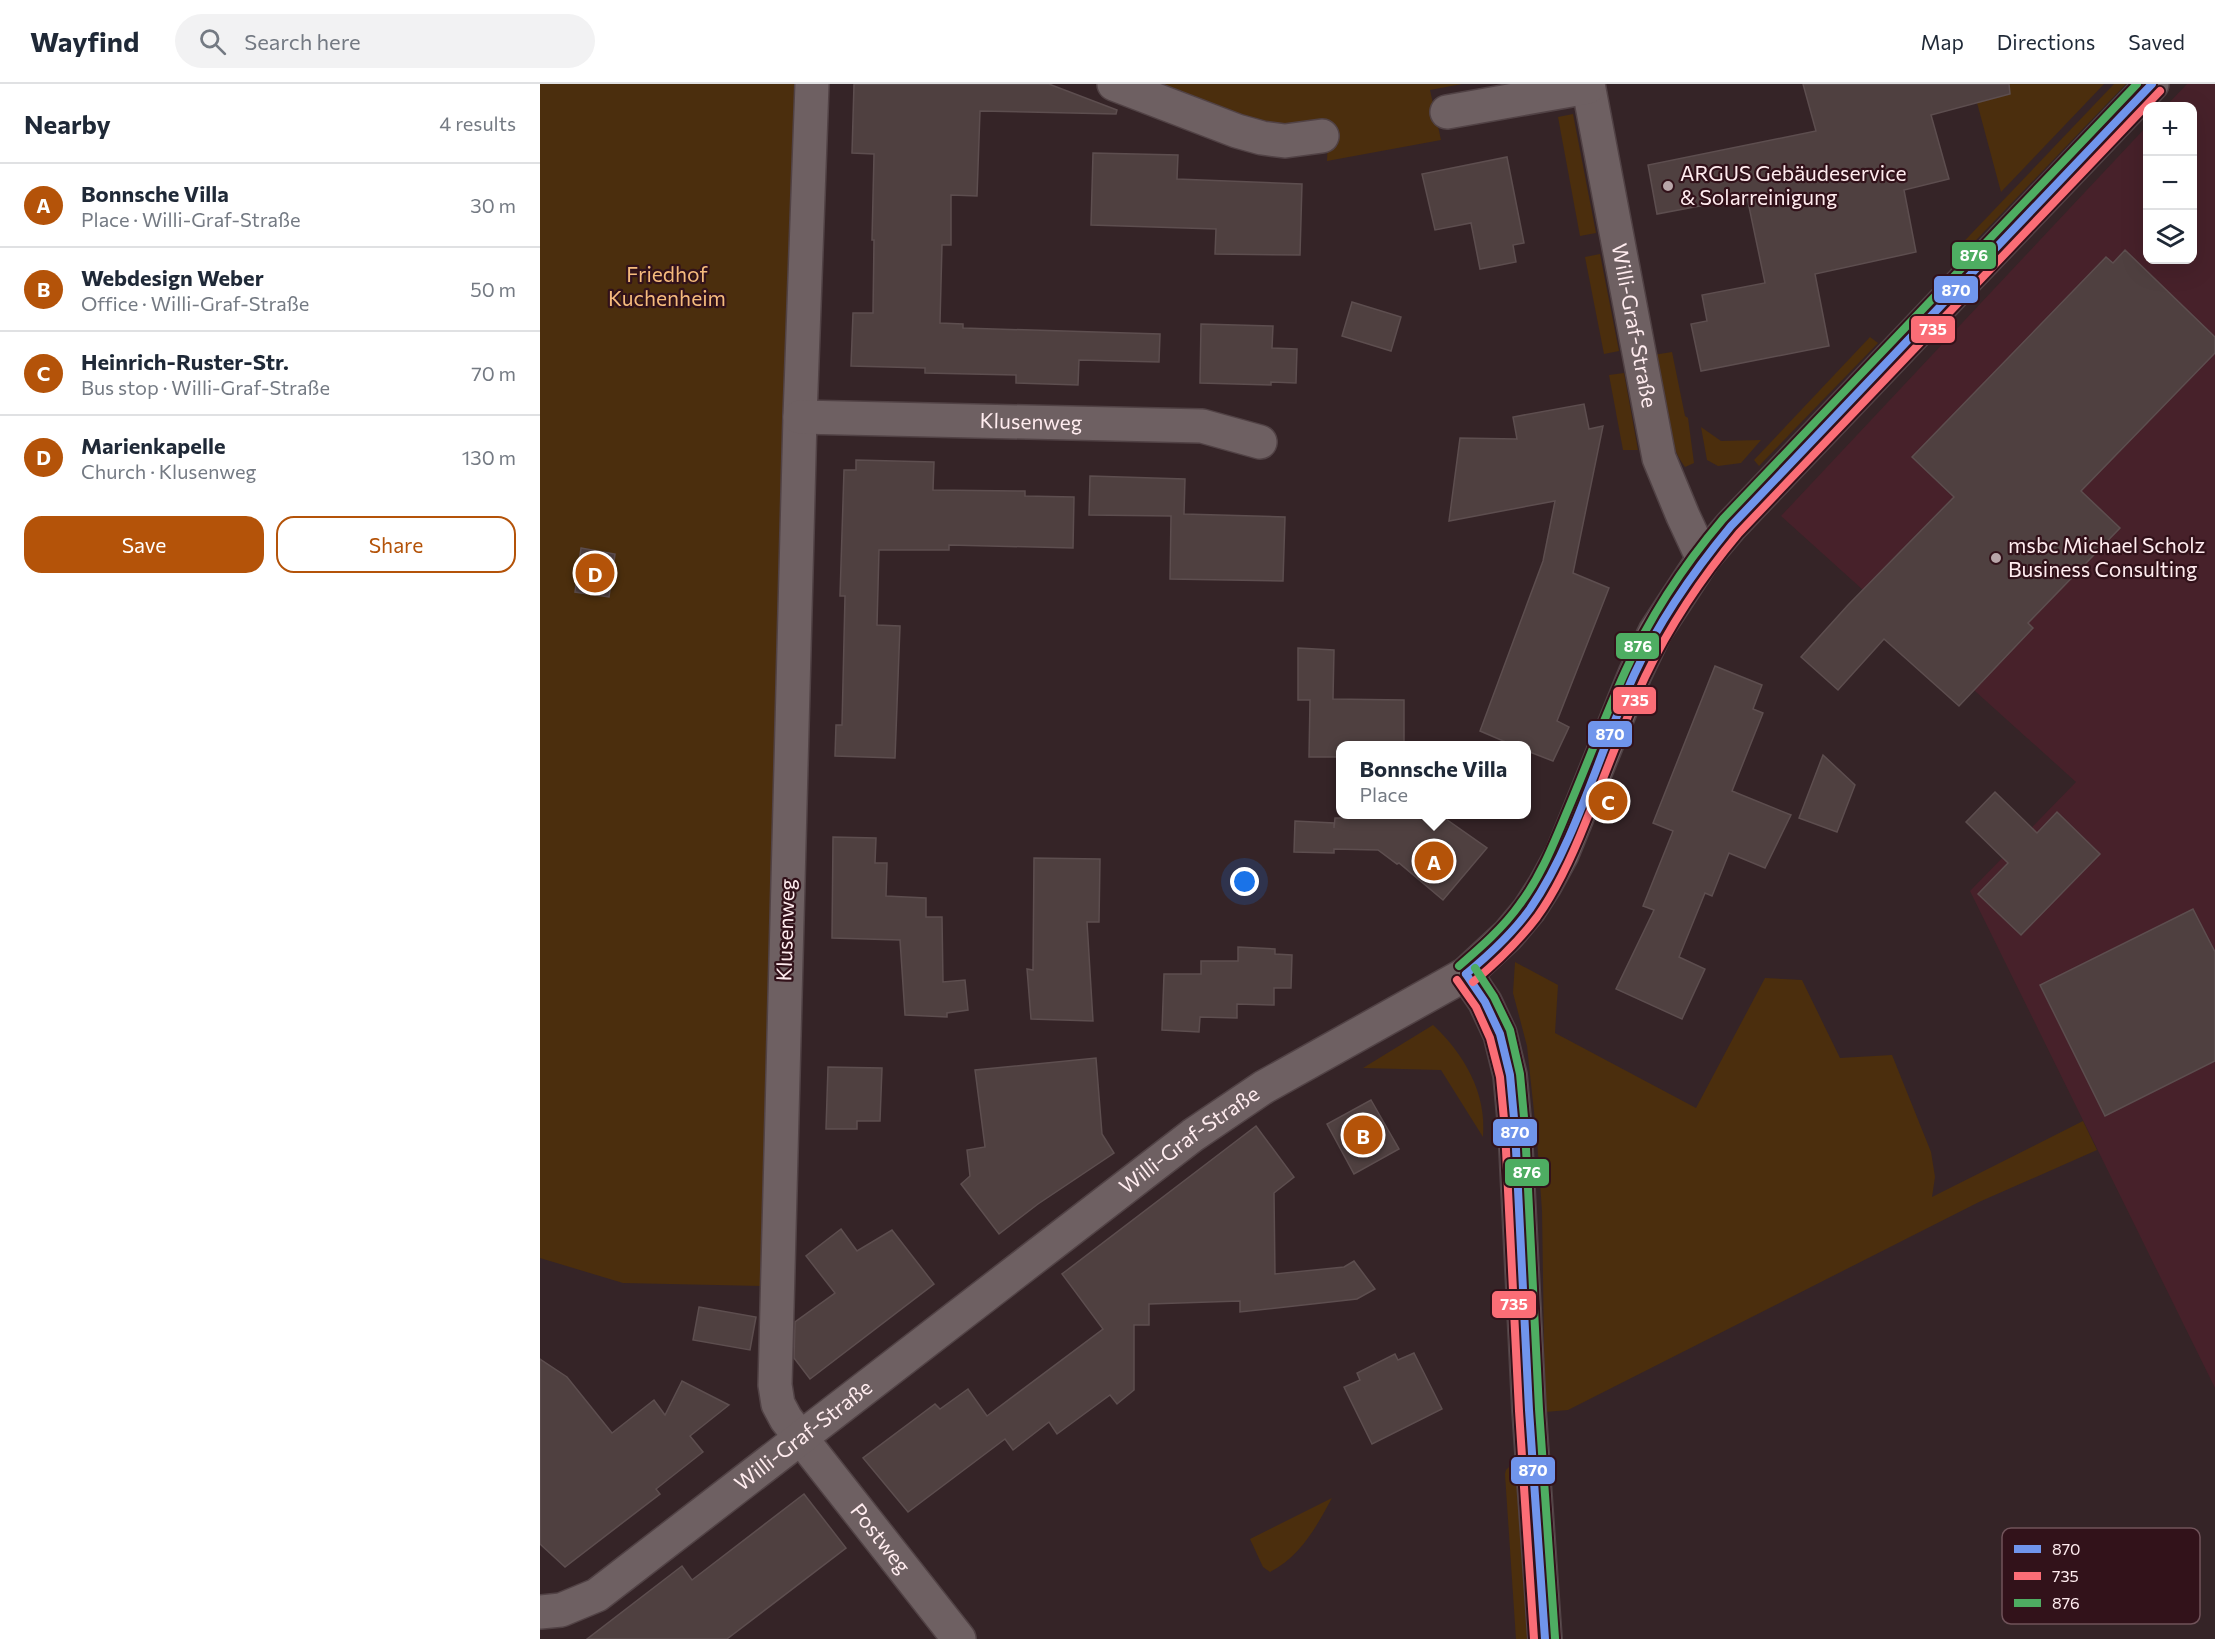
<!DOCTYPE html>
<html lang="en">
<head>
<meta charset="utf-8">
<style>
	body { margin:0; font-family:Commissioner,sans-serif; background:#f2f2f3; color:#1f2937 }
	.controls { position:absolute; right:18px; top:18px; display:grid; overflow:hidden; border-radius:12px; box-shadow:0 6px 24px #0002 }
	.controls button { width:54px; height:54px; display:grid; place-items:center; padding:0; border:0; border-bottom:2px solid #e0e1e3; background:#fff; color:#1f2937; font:30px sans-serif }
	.you { position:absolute; left:705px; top:798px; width:21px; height:21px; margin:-15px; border:4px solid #fff; border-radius:50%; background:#1a73e8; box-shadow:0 0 0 9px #1a73e833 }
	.badge { display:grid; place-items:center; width:39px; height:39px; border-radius:50%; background:#b45309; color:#fff; font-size:20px; font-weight:700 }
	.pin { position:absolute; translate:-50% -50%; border:3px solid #fff; box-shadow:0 2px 6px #0006 }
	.popup { position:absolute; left:796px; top:657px; width:195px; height:78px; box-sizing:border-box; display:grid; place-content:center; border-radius:12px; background:#fff; filter:drop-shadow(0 2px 4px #0005); font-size:20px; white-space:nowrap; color:#747a83 }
	.popup b { font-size:22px; color:#1f2937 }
	.popup::after { content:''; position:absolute; left:50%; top:100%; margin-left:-12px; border:12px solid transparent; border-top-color:#fff }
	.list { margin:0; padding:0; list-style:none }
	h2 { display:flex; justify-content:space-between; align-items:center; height:78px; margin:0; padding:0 24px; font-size:26px }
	h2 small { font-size:20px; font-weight:400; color:#747a83 }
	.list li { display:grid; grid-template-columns:39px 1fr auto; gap:18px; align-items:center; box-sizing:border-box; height:84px; padding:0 24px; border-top:2px solid #e0e1e3 }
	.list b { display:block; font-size:22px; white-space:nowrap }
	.list p { margin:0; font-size:20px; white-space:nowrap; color:#747a83 }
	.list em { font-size:20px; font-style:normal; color:#747a83 }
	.actions { display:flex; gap:12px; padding:18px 24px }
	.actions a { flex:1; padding:14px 0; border:2px solid #b45309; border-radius:18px; text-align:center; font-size:21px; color:#b45309 }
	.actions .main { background:#b45309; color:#fff }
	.icon { flex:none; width:33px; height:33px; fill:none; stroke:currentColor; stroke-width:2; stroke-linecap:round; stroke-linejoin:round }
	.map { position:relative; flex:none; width:1675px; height:1555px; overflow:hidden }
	header { display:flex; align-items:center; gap:36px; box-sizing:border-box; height:84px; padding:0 30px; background:#fff; border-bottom:2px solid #e0e1e3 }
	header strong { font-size:28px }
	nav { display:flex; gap:33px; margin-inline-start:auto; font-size:21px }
	.search { width:420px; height:54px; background:#f2f2f3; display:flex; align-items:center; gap:15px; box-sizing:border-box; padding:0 21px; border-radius:33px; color:#747a83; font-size:22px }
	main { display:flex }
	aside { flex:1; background:#fff }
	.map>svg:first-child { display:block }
</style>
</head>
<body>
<header>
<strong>Wayfind</strong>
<div class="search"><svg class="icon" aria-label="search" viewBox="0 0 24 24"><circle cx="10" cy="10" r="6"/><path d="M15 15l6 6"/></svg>Search here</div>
<nav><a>Map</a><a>Directions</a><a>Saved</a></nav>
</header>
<main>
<aside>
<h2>Nearby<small>4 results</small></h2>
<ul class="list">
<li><span class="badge">A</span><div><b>Bonnsche Villa</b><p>Place · Willi-Graf-Straße</p></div><em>30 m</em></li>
<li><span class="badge">B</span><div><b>Webdesign Weber</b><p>Office · Willi-Graf-Straße</p></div><em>50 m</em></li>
<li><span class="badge">C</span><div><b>Heinrich-Ruster-Str.</b><p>Bus stop · Willi-Graf-Straße</p></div><em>70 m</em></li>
<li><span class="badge">D</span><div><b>Marienkapelle</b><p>Church · Klusenweg</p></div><em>130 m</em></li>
</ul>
<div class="actions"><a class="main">Save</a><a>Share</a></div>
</aside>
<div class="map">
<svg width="1675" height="1555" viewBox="0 0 1675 1555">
	<rect width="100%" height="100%" fill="#352427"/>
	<!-- built -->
	<polygon fill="#47212a" points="1647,0 1675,0 1675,1304 1430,807 1536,698 1241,432 1607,42 1608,176 1652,176 1652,22 1626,22"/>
	<!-- green -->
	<g fill="#4b2e0d">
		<polygon points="0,0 255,0 222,1202 83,1199 0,1174"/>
		<polygon points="617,0 922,0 890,6 901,56 787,77 789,39 754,43 718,38"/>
		<polygon points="1432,0 1564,0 1461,108"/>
		<polygon points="1574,0 1586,0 1417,176 1411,171"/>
		<polygon points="1033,30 1056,149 1040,152 1018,33"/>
		<polygon points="1060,170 1079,267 1064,270 1045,173"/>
		<polygon points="1330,253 1338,259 1219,382 1214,376"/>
		<path d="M1132 268 1145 332 1148 334 1154 379 1145 383C1125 357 1120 304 1113 271Z"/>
		<polygon points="1084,289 1098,366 1083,366 1069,291"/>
		<polygon points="1161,343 1181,357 1221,356 1201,379 1178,382 1167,376"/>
		<polygon points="975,878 1018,901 1015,949 1156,1024 1225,894 1262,896 1300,974 1352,971 1391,1068 1395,1093 1392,1113 1543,1037 1557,1066 1439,1118 1028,1326 1005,1328 1002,1127 997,1056 987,962 973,909"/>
		<path d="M893 941C924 970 947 1009 943 1053L901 986 823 984Z"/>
		<polygon points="969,1383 974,1383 978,1385 988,1555 976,1555 965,1390 966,1386"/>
		<path d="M792 1414C776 1443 761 1472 730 1488L723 1483 710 1455Z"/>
	</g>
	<!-- building -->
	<g fill="#4f4040" stroke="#5d4e4f" stroke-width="1.5">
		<polygon points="314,0 509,0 577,26 576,30 440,27 437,112 411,111 411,161 402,161 400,239 423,240 423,244 620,250 619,278 539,276 538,301 476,299 476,291 385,289 385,284 311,282 313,229 333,229 334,156 332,156 334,70 312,69"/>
		<polygon points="1263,0 1469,0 1470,10 1391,31 1409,95 1364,106 1376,168 1275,190 1289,262 1161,287 1151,240 1167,237 1162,211 1225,199 1207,113 1117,130 1108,81 1276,47"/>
		<polygon points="553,69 638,71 637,95 762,100 760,171 675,170 676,145 551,141"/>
		<polygon points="967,73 984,159 973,161 976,178 940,185 931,139 895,146 882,90"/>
		<polygon points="1585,166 1675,253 1675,269 1541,407 1580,444 1488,539 1493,544 1419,622 1344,555 1298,606 1261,573 1308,521 1414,413 1372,373 1566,173 1573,179"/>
		<polygon points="812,218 861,233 851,267 802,252"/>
		<polygon points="661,240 733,242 732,264 757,265 756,299 731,298 731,301 660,299"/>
		<polygon points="1044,320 1049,345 1063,342 1033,489 1069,504 1017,637 1029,643 1013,677 987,667 987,662 975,662 940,647 1003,477 1015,417 909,437 920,354 977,355 973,333"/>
		<polygon points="316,376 394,378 393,406 485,407 485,412 534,413 533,464 409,461 409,466 339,466 337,541 360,542 355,674 295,672 296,641 302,641 305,512 300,512 304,386 316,386"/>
		<polygon points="550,392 645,395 644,430 745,433 743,497 630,495 631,432 549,431"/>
		<polygon points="41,464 75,470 69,513 35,508"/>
		<polygon points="758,564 794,566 793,615 864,616 864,662 801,662 801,673 769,673 770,616 758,616"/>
		<polygon points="1175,582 1222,601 1213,625 1223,629 1192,707 1251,731 1225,784 1189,769 1172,812 1165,809 1139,873 1165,885 1142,935 1076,905 1114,826 1103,822 1133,747 1113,739"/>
		<polygon points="1283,671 1315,701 1297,748 1259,734"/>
		<polygon points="1455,708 1497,749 1517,728 1560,770 1481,851 1438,810 1468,779 1426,738"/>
		<polygon points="860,730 869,730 873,733 903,733 947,764 903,816 859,779 857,780 838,766 794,765 794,769 754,768 755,737 794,739 794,744 795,734 857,734"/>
		<polygon points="293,753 336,754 335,779 347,779 346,812 386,814 386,833 402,833 403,898 425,896 428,926 407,929 407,933 365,931 360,856 292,854"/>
		<polygon points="494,774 560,775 559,838 547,838 553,937 491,935 487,885 493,886"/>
		<polygon points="1653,825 1675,868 1675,977 1565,1032 1500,901"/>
		<polygon points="698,863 735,865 735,870 752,871 751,904 734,904 734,921 697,920 697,934 660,933 659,948 622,946 624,890 661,890 661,877 698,877"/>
		<polygon points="556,974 562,1050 574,1069 498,1120 459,1150 421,1100 430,1092 427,1066 445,1063 435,986"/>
		<polygon points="288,983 342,984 340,1037 317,1037 317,1045 286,1045"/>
		<polygon points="831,1016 859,1065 814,1090 787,1040"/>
		<polygon points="716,1042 754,1093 734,1109 735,1190 804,1183 814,1177 835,1205 817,1215 700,1228 700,1217 609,1220 609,1241 594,1241 594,1306 577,1320 570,1311 517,1350 509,1338 473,1366 465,1355 368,1428 323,1374 395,1320 400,1325 428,1305 447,1332 563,1245 522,1190"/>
		<polygon points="301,1145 317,1167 352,1146 394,1200 270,1295 254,1274 255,1238 295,1209 266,1172"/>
		<polygon points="159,1223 216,1233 210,1266 153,1256"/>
		<polygon points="874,1269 902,1325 832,1360 804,1303 820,1296 817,1289 855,1270 858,1276"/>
		<polygon points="0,1275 27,1293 72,1349 114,1316 125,1331 142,1297 189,1321 150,1352 163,1368 116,1405 120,1410 25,1483 0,1460"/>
		<polygon points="264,1410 306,1464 187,1555 47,1555 142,1482 152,1496"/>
	</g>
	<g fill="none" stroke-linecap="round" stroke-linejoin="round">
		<defs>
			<g id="minor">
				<path id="s1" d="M272 0 260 333 235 1301 238 1320 246 1335 419 1555"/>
				<polyline points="574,0 697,47 722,54 745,57 782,52"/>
				<path id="s2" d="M1048 0 1119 374 1143 432 1163 475"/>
				<polyline points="907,28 1048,3"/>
				<path id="s3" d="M260 333 662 342 720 358"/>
				<polyline points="926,890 945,918 960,950 970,991 975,1045 989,1326 1005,1555"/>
				<path id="s4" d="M0 1528 21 1526 57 1511 653 1051 724 1003 926 890 968 851 989 826 1005 801 1022 770 1095 590 1115 548 1163 475 1191 442 1612 0"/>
			</g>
		</defs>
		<!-- minor casing -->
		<use href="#minor" stroke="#514245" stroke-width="36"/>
		<!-- minor -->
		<use href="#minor" stroke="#6e6062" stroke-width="33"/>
		<defs>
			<g id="bus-1">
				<path d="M926 890C949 871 972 850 990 825 1036 758 1060 666 1094 591 1119 537 1153 488 1191 442L1612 0"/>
				<polyline points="926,890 945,918 960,950 970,991 975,1045 989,1326 1005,1555"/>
			</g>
			<g id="bus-2">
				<polyline points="917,896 936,923 950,954 960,993 965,1046 979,1327 994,1555"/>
				<path d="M933 898C956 879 978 858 997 833 1018 804 1033 770 1046 737 1066 689 1083 640 1105 593 1130 541 1162 493 1199 449L1620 7"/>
			</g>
			<g id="bus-3">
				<path d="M919 882C941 863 963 844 980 820 1002 791 1015 756 1029 723 1048 678 1065 632 1085 588 1110 532 1144 481 1183 435L1597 0"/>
				<polyline points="935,884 954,913 970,946 980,990 985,1044 999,1325 1015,1554"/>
			</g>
		</defs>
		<!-- bus-1 casing -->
		<use href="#bus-1" stroke="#32121a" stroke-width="12"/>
		<!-- bus-2 casing -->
		<use href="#bus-2" stroke="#32121a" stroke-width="12"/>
		<!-- bus-3 casing -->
		<use href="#bus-3" stroke="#32121a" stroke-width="12"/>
		<!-- bus-1 -->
		<use href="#bus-1" stroke="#7095ec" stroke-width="8"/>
		<!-- bus-2 -->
		<use href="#bus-2" stroke="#fb6d76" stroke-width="8"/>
		<!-- bus-3 -->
		<use href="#bus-3" stroke="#4ead62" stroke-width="8"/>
	</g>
	<!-- markers -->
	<g fill="#b8a6a9" stroke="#32121a" stroke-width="2">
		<circle cx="1128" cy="102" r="6"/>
		<circle cx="1456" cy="474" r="6"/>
	</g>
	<g text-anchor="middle" stroke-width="4.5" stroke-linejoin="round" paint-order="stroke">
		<!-- poi labels -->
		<g font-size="21" fill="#ffecef" stroke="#32121a" text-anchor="start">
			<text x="1140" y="97">ARGUS Gebäudeservice<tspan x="1140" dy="24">&amp; Solarreinigung</tspan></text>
			<text x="1468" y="469">msbc Michael Scholz<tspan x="1468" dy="24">Business Consulting</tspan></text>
		</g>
		<!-- park labels -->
		<g font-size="21" fill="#f6bb7d" stroke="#32121a">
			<text x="127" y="198">Friedhof<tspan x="127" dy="24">Kuchenheim</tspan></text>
		</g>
		<!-- street labels -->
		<g font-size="21" fill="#ffecef" stroke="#32121a">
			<text dy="7" stroke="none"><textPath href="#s2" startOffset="246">Willi-Graf-Straße</textPath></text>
			<text dy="7" stroke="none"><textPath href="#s3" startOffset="231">Klusenweg</textPath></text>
			<text transform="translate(246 846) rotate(-88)" y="7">Klusenweg</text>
			<text dy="7" stroke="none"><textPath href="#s4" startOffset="807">Willi-Graf-Straße</textPath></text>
			<text dy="7" stroke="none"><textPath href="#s4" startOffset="321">Willi-Graf-Straße</textPath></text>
			<text dy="7" stroke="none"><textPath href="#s1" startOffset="1490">Postweg</textPath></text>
		</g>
	</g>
	<!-- legend -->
	<rect x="1462" y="1444" width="198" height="96" rx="9" fill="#32121a" stroke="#70535a" stroke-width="1.5"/>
	<rect x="1474" y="1461" width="27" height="8" fill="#7095ec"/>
	<rect x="1474" y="1488" width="27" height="8" fill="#fb6d76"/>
	<rect x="1474" y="1515" width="27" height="8" fill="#4ead62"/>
	<g font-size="16" fill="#ffecef">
		<text x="1512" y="1471">870</text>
		<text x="1512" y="1498">735</text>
		<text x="1512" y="1525">876</text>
	</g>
	<g stroke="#32121a" stroke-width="2">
		<rect x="1411" y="157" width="46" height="29" rx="6" fill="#4ead62"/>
		<rect x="1393" y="191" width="46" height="29" rx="6" fill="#7095ec"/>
		<rect x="1370" y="231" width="46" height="29" rx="6" fill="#fb6d76"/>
		<rect x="1075" y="548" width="45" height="28" rx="6" fill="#4ead62"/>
		<rect x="1072" y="602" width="45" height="29" rx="6" fill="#fb6d76"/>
		<rect x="1047" y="636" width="46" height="28" rx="6" fill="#7095ec"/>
		<rect x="952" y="1034" width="46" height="29" rx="6" fill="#7095ec"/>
		<rect x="964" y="1074" width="46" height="29" rx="6" fill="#4ead62"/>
		<rect x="951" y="1206" width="46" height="29" rx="6" fill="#fb6d76"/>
		<rect x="970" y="1372" width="46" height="29" rx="6" fill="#7095ec"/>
	</g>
	<g font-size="16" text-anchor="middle" font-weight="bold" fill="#fff">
		<text x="1434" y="177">876</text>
		<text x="1416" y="212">870</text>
		<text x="1393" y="251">735</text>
		<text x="1098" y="568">876</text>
		<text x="1095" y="622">735</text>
		<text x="1070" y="656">870</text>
		<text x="975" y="1054">870</text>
		<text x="987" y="1094">876</text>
		<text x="974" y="1226">735</text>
		<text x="993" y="1392">870</text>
	</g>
</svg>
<div class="controls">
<button>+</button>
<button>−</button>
<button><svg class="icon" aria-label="layers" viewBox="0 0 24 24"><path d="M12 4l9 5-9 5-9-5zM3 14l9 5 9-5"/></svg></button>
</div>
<div class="you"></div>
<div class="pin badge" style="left:894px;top:777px">A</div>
<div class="popup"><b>Bonnsche Villa</b>Place</div>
<div class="pin badge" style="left:823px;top:1051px">B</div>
<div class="pin badge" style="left:1068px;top:717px">C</div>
<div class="pin badge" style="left:55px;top:489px">D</div>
</div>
</main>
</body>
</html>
